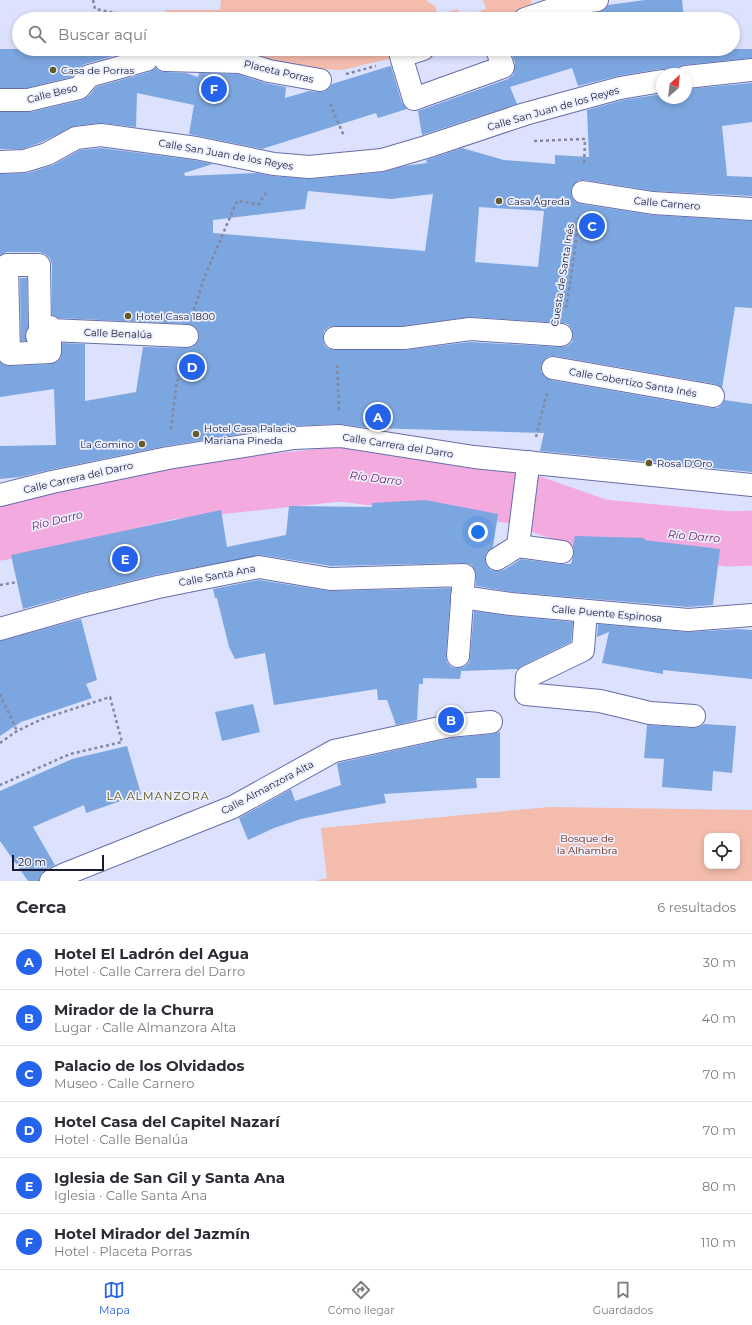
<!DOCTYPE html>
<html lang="es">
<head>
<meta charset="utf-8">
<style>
	body { margin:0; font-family:Montserrat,sans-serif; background:#f7f7f7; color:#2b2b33 }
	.controls { position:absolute; right:12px; bottom:12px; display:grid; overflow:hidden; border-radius:8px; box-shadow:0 2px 6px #0003 }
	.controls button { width:36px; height:36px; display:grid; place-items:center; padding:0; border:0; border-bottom:1px solid #e1e1e2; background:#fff; color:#2b2b33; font:20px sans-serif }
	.compass { position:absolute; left:656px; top:68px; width:36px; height:36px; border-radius:50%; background:#fff; box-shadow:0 2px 6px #0003; rotate:27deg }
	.scale { position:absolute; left:12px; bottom:10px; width:92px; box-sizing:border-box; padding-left:4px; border:2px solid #181b33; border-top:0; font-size:11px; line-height:14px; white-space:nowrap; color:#181b33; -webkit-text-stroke:3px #eceffd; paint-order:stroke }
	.you { position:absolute; left:478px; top:532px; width:14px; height:14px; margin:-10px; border:3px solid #fff; border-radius:50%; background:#1a73e8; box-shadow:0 0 0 6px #1a73e833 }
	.badge { display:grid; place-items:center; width:26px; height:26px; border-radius:50%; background:#2563eb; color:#fff; font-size:13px; font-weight:700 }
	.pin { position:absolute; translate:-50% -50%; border:2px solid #fff; box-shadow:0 1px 4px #0006 }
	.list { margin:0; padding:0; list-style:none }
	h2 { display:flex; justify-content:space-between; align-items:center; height:52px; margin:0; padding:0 16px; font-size:17px }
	h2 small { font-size:13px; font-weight:400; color:#7c7c81 }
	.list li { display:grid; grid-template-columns:26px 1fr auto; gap:12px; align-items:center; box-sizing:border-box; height:56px; padding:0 16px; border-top:1px solid #e1e1e2 }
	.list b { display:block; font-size:15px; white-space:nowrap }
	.list p { margin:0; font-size:13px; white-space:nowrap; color:#7c7c81 }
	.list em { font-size:13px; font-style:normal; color:#7c7c81 }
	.icon { flex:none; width:22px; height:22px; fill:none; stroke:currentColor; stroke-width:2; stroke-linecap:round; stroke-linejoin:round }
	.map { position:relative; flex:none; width:752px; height:881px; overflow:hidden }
	.search { position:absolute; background:#fff; box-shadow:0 2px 6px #0003; left:12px; right:12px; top:12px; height:44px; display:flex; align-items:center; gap:10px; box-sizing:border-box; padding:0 14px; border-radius:22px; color:#7c7c81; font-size:15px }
	.sheet { height:388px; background:#fff }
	nav { display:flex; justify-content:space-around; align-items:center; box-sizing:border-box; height:56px; border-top:1px solid #e1e1e2; background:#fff; font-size:11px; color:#7c7c81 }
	nav a { display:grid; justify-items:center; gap:2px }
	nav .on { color:#2563eb }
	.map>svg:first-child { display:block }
</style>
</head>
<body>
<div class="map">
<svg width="752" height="881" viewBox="0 0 752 881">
	<rect width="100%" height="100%" fill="#dce1fd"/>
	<!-- green -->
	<g fill="#f3bcad" fill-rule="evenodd">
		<polygon points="221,0 427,0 428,2 435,6 438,15 458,9 461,18 486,9 483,0 531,0 533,10 511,19 166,19 165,10 220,10"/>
		<polygon points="241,49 423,49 401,56 342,70 268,67 241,59"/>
		<path d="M550 807 752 810V881H315L327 878 321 828ZM707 836H737V866H707Z"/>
	</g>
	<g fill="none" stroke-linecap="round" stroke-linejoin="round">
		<!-- river -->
		<polyline stroke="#f2aadf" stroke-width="55" points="0,533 169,492 341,474 513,496 601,527 730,539 752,538"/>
	</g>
	<!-- building -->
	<g fill="#7ca6df" fill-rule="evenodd">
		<polygon points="645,0 682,0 684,19 564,19 572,16 599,12 604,10 608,5"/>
		<polygon points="91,16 120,16 120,19 92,19"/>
		<polygon points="0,49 126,49 127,52 85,64 79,68 72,77 27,88 0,88"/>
		<polygon points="510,49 752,49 752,58 685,65 678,67 674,74 672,74 667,69 660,69 618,76 578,86 572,68 510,87 517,104 422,135 418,111 508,79 513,75 515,69 515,63"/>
		<polygon points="390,66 391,66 402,103 407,109 378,118 376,113 262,149 189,134 194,105 137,93 136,127 102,123 75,126 42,142 22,149 0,149 0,112 31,112 82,100 89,96 96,87 149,72 156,68 159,71 164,72 186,73 198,77 199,73 238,74 265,83 286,87 285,98 309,91 318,92 324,92 329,88 332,84"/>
		<path d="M752 83V122L722 126 727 176 752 177V196L654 191 585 180H579L574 184 571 190 572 197 575 201 581 204 652 215 752 221V308L735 307 722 388 715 384 555 356H549L544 360 541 366V372L545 377 551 380 711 408H718L722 404 724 400 752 404V472L540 451 544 433 370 428 339 424 292 426 166 446 49 470 20 477 0 479V446L56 445 54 389 0 397V362L4 365 10 366 51 364 57 362 61 358 62 343 85 344V401L136 392 143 347 187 348 192 347 197 343 199 336 198 331 194 326 188 324 58 318 52 315V265L50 258 45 254 39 252H7L0 255V174L28 173 53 165 80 150 101 148 194 160 213 164 184 173 185 176 257 173 273 176 310 179 383 172 404 166 427 163 426 160 462 148 504 160 555 164V155L589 157 587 110 623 100 662 94V98H686V89ZM308 191 391 199 433 194 425 251 213 233V220L305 209ZM479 207 544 211 538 267 475 262ZM471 317 562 323 568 324 572 329 573 336 572 342 567 346 561 347 470 342 404 350H335L329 349 324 345 323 338 324 331 329 327 335 326H403Z"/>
		<polygon points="20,278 27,278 28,328 25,334 26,341 21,341"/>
		<polygon points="425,500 498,514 493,547 486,553 485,559 487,566 491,570 497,571 504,570 521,559 560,564 571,564 574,553 573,547 575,536 645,538 644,540 720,549 713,605 688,607 512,592 476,586 476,576 475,570 471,564 464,563 331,566 261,555 155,575 81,593 23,609 11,555 221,510 227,547 286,535 289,506 372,507 372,503"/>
		<polygon points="259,580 330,591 451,588 446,655 447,662 451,667 457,668 464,667 469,663 470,657 474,611 510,616 573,622 571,642 522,666 518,669 461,671 460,679 423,678 423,684 419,684 417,720 396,725 387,700 378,700 377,689 274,705 265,653 235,659 229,647 217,598 215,598 213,589"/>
		<polygon points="81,619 97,680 86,684 92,698 21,722 0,736 0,641"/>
		<polygon points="598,624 687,632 738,629 752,630 752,679 663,670 663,674 602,663 609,632 597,637"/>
		<polygon points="253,704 260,732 222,741 215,712"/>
		<polygon points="704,724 736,726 732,773 713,771 712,791 662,787 664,759 644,758 647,725 693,728 699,727"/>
		<polygon points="500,732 500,778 476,778 477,788 384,794 386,803 335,812 301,819 274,828 248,840 239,818 291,789 295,801 341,785 337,764 338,763 451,738 492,734"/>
		<polygon points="127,746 141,794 86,813 84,805 33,827 55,865 45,870 41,874 39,881 28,881 0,841 0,791 72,759"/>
	</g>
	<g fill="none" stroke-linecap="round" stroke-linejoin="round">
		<defs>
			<g id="street">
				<polyline points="525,19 569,4 597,0"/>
				<polyline points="423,49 401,56 414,99 503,67 497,49"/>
				<polyline points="165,60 240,62 269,71 320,80"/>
				<polyline points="686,77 752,70"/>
				<polyline points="0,100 28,100 79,88 89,76 146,60"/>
				<polyline points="0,162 24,161 47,154 76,138 101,135 196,148 274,164 309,167 382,160 426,147 525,114 620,88 662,81"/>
				<polyline points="583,192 653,203 752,209"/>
				<polygon points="7,265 39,265 40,327 50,327 50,352 9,354"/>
				<polyline points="37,336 50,330 187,336"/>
				<polyline points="335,338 404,338 470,329 561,335"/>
				<polyline points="553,368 713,396"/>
				<polyline points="518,546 562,552"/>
				<polyline points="497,559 518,546 527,474 529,462"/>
				<polyline points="462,597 511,604 688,620 752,615"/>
				<polyline points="586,611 583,650 527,677 526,694 600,701 650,713 694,716"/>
				<polyline points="0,629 84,605 158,587 259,567 330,579 464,575 458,656"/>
				<polyline points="51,881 63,875 233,807 334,751 449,726 491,722"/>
			</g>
			<polyline id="secondary" points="0,495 52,482 168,458 294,438 340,436 474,457 752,485"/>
		</defs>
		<!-- street casing -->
		<use href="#street" stroke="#656eab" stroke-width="24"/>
		<!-- secondary casing -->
		<use href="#secondary" stroke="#656eab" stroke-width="24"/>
		<!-- path -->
		<g stroke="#8387a2" stroke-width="2.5" stroke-dasharray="3 3" stroke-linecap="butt">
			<polyline points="93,0 95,9 121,14 127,16 129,19"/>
			<polyline points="127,16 166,15"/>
			<polyline points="346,74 376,66"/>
			<polyline points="330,104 344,136"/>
			<polyline points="534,141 585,139 584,166"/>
			<polyline points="566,308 572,270 579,218"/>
			<polyline points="194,310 204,278 237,201 259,204 267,191"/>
			<polyline points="337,365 339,410"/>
			<polyline points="171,429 176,389 181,363"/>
			<polyline points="536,437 547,393"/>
			<polyline points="0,585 17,582"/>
			<polyline points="0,694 17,731"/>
			<polyline points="0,743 17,731 42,719 110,697 122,742 70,754 0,785"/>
		</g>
		<!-- street -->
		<use href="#street" stroke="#fff" stroke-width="22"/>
		<!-- secondary -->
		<use href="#secondary" stroke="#fff" stroke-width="22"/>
	</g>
	<!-- markers -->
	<g fill="#665a27" stroke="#eceffd" stroke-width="1.5">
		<circle cx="53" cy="70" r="4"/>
		<circle cx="499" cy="201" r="4"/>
		<circle cx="128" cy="316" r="4"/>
		<circle cx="196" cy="434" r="4"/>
		<circle cx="142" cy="444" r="4"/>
		<circle cx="649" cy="463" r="4"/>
	</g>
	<g text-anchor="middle" stroke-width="3.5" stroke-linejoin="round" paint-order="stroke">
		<!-- poi labels -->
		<g font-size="10" fill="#181b33" stroke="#eceffd" text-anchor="start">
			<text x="61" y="74">Casa de Porras</text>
			<text x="507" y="205">Casa Ágreda</text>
			<text x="136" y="320">Hotel Casa 1800</text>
			<text x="204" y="432">Hotel Casa Palacio<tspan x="204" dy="12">Mariana Pineda</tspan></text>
			<text x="134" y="448" text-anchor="end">La Comino</text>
			<text x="657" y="467">Rosa D'Oro</text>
		</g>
		<!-- street labels -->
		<g font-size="10" fill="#181b33" stroke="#eceffd">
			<text transform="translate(279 71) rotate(13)" y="4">Placeta Porras</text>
			<text transform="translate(52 93) rotate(-14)" y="4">Calle Beso</text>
			<text transform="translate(553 108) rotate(-16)" y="4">Calle San Juan de los Reyes</text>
			<text transform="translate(226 154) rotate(10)" y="4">Calle San Juan de los Reyes</text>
			<text transform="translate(667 203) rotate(5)" y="4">Calle Carnero</text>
			<text transform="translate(562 275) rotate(-81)" y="4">Cuesta de Santa Inés</text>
			<text transform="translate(118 333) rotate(2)" y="4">Calle Benalúa</text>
			<text transform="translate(633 382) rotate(10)" y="4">Calle Cobertizo Santa Inés</text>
			<text transform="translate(398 445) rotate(9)" y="4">Calle Carrera del Darro</text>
			<text transform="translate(78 477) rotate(-13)" y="4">Calle Carrera del Darro</text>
			<text transform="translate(217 575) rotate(-11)" y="4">Calle Santa Ana</text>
			<text transform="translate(607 613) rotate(5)" y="4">Calle Puente Espinosa</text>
			<text transform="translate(267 787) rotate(-28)" y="4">Calle Almanzora Alta</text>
		</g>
		<!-- park labels -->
		<g font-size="10" fill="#681e07" stroke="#eceffd">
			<text x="587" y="842">Bosque de<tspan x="587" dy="12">la Alhambra</tspan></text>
		</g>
		<!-- water labels -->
		<g font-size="11" font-style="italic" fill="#732163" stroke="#eceffd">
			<text transform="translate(376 478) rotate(7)" y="4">Río Darro</text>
			<text transform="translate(57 520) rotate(-14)" y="4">Río Darro</text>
			<text transform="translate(694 536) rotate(5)" y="4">Río Darro</text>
		</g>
		<!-- neighbourhood labels -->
		<g font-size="11" letter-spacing="1" fill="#5d5012" stroke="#eceffd">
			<text x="158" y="800">LA ALMANZORA</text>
		</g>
	</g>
</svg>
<div class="controls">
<button><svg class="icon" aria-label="locate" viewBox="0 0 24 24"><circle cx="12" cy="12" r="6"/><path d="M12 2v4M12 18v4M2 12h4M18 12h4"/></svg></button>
</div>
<svg class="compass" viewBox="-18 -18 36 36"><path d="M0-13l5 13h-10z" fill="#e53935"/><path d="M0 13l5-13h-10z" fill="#7c7c81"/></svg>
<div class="scale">20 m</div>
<div class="you"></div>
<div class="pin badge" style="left:378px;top:417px">A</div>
<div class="pin badge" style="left:451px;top:720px">B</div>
<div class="pin badge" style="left:592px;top:226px">C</div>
<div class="pin badge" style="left:192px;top:367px">D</div>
<div class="pin badge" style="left:125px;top:559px">E</div>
<div class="pin badge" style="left:214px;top:89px">F</div>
<div class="search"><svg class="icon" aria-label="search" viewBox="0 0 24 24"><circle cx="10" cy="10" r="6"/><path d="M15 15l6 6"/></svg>Buscar aquí</div>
</div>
<section class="sheet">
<h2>Cerca<small>6 resultados</small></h2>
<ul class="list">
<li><span class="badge">A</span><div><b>Hotel El Ladrón del Agua</b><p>Hotel · Calle Carrera del Darro</p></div><em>30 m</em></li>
<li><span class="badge">B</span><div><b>Mirador de la Churra</b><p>Lugar · Calle Almanzora Alta</p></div><em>40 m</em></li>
<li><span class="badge">C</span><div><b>Palacio de los Olvidados</b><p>Museo · Calle Carnero</p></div><em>70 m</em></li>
<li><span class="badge">D</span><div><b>Hotel Casa del Capitel Nazarí</b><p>Hotel · Calle Benalúa</p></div><em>70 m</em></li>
<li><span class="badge">E</span><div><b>Iglesia de San Gil y Santa Ana</b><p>Iglesia · Calle Santa Ana</p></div><em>80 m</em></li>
<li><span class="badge">F</span><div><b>Hotel Mirador del Jazmín</b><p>Hotel · Placeta Porras</p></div><em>110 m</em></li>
</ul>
</section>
<nav>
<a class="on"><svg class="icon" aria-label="map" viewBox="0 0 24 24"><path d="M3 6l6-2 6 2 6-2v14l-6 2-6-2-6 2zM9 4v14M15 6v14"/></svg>Mapa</a>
<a><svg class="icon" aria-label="directions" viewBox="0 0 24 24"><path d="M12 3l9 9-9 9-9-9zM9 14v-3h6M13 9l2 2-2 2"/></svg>Cómo llegar</a>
<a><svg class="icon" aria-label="saved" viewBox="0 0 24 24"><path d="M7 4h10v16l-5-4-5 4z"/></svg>Guardados</a>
</nav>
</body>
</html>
